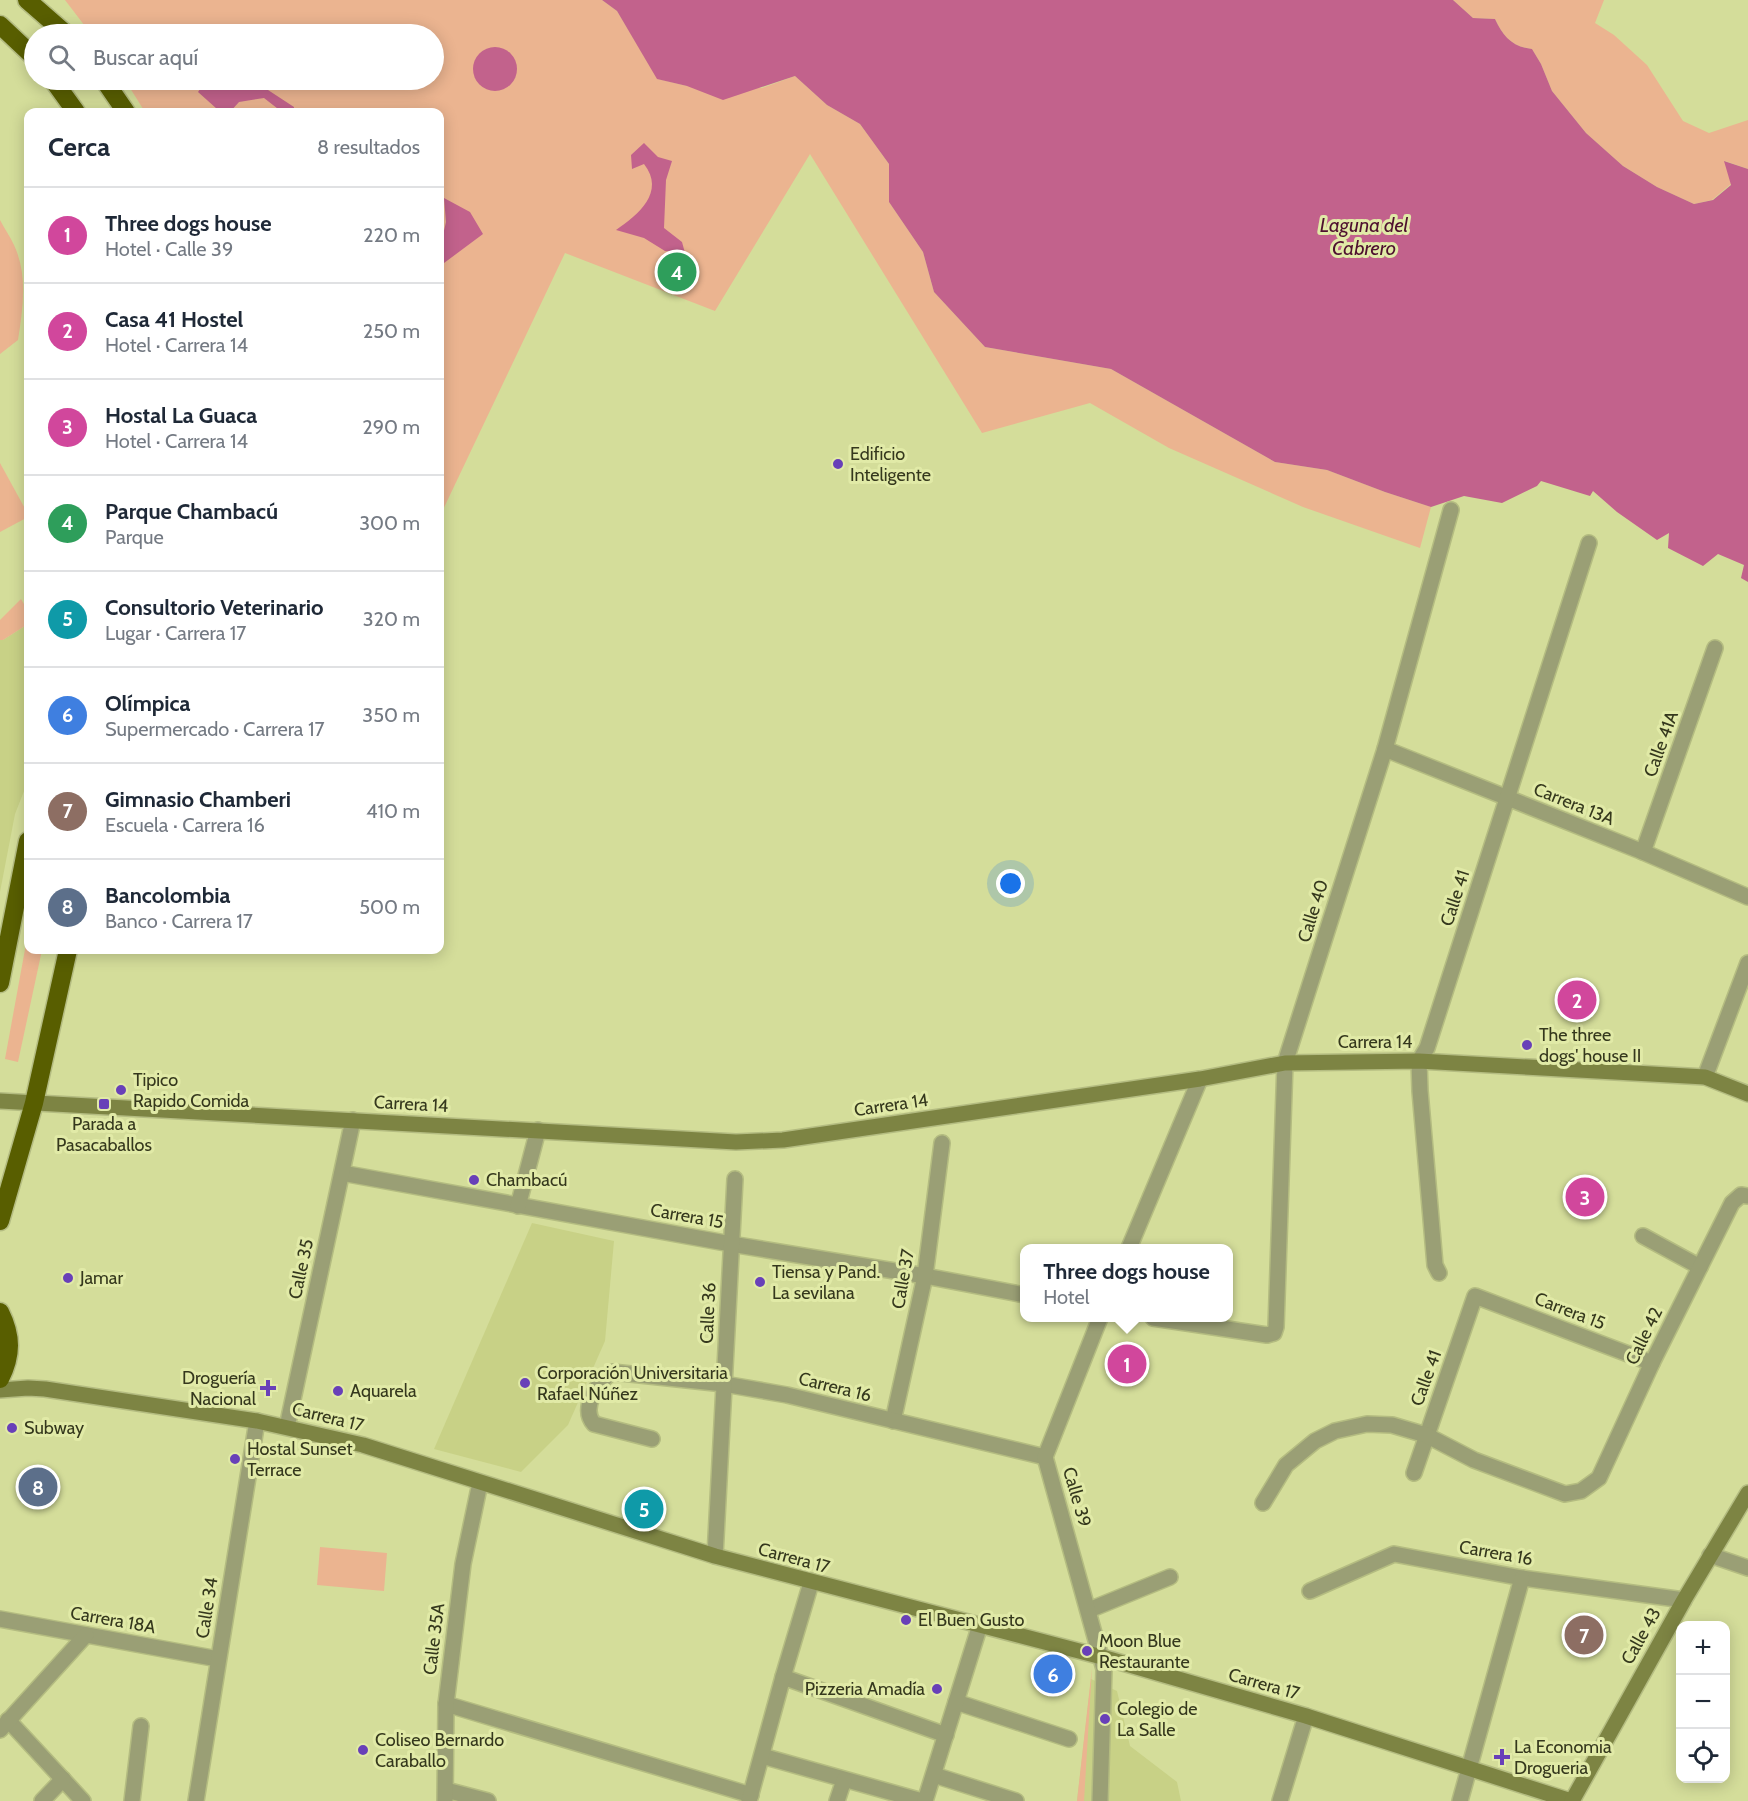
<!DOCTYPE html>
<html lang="es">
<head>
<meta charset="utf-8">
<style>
	body { margin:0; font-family:Cabin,sans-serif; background:#f2f2f3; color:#1f2937 }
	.controls { position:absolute; right:18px; bottom:18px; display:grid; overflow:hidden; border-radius:12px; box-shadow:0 3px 15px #0003 }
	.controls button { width:54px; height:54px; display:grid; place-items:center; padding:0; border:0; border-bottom:2px solid #e0e1e3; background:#fff; color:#1f2937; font:30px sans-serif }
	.you { position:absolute; left:1011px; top:884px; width:21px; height:21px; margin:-15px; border:4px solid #fff; border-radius:50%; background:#1a73e8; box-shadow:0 0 0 9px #1a73e833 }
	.badge { display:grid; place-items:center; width:39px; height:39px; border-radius:50%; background:#ea580c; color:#fff; font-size:20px; font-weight:700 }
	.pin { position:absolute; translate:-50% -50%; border:3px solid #fff; box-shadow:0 2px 6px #0006 }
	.popup { position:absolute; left:1020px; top:1244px; width:213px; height:78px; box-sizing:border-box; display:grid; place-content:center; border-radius:12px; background:#fff; filter:drop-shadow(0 2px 4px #0005); font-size:20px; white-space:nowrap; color:#747a83 }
	.popup b { font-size:22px; color:#1f2937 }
	.popup::after { content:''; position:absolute; left:50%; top:100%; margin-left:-12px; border:12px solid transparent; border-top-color:#fff }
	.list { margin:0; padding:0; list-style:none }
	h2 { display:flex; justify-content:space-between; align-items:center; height:78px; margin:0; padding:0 24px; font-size:26px }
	h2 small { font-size:20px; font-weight:400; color:#747a83 }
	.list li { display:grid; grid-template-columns:39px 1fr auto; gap:18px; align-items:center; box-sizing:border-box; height:96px; padding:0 24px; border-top:2px solid #e0e1e3 }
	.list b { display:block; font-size:22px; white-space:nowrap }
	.list p { margin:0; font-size:20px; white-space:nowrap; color:#747a83 }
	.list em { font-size:20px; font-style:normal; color:#747a83 }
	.icon { flex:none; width:33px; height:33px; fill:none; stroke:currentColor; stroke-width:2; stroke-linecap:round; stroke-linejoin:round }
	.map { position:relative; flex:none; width:1748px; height:1801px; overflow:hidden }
	.search { position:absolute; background:#fff; box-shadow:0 3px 15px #0003; left:24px; top:24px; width:420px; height:66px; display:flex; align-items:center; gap:15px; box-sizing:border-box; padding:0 21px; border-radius:33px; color:#747a83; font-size:22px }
	.panel { position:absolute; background:#fff; box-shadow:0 3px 15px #0003; left:24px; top:108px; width:420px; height:846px; border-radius:12px }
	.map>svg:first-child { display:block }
</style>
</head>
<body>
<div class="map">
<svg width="1748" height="1801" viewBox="0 0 1748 1801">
	<rect width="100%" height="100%" fill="#d4dd9a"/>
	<!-- built -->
	<g fill="#c8d186">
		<polygon points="28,624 28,781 15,814 0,892 0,640 3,640"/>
		<polygon points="532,1223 614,1241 605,1341 568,1425 521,1472 434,1449"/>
		<polygon points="1091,1679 1117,1691 1130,1746 1177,1782 1181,1801 1077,1801"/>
	</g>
	<!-- green -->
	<g fill="#ebb490">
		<polygon points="65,0 602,0 617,11 658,79 687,86 762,88 795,76 827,105 860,124 889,164 889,202 923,252 934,292 985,347 1111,369 1275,462 1327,470 1385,492 1431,507 1420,548 1303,507 1169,448 1090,403 982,433 810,154 715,311 565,253 440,516 440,112 145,112 125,80 434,80 434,34 91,34"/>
		<path d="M1453 0H1604L1595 23 1614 35 1647 65 1683 121 1709 133 1748 120V169L1725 161 1731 184 1712 200 1694 204 1657 187 1623 166 1586 133 1552 91 1541 64 1532 49C1512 47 1503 36 1495 19L1473 18Z"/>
		<path d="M0 220C4 228 10 236 14 245 28 275 23 308 18 340L0 354Z"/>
		<polygon points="0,463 28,514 28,517 0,532"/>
		<polygon points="21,599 28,611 28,624 3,640 0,640 0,620"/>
		<polygon points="28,933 28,950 42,950 18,1062 5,1059"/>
		<polygon points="320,1547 387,1553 384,1591 317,1585"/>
		<polygon points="1092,1668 1084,1801 1077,1801"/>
	</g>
	<!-- water -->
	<g fill="#c2628c">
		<path d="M602 0H1453L1473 18 1495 19C1503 36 1512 47 1532 49L1541 64 1552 91 1586 133 1623 166 1657 187 1694 204 1713 200 1731 185 1724 161 1748 169V582L1741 578 1744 565 1718 554 1703 566 1668 548 1669 533 1657 540 1617 512 1593 491 1590 496 1541 481 1537 486 1502 503 1464 496 1431 507 1385 492 1327 470 1275 462 1111 369 985 347 934 292 923 252 889 202V164L860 124 827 105 795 76 723 100 687 86 657 79 617 11Z"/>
		<circle cx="495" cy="69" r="22"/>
		<polygon points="206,80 249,80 259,88 268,90 294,107 294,112 282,112 264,98 239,102 230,112 218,112 217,109 198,92"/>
		<path d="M644 143 658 157 672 161 666 180 664 228 682 242 685 253 665 251 644 238 616 230C638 215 666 192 644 164L632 169 631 155Z"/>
		<polygon points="444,198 470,212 483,234 440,266 440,236 443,235 446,222"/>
	</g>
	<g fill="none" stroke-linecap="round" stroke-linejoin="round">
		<defs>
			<g id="street">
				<polyline points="1385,749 1643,852 1748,897"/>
				<polyline points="1643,852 1715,648"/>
				<polyline points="1705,1077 1748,963"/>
				<polyline points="342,1173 731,1244 925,1276 1025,1295"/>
				<polyline points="518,1206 538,1130"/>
				<polyline points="1643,1236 1700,1267"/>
				<polyline points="1129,1248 1200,1079"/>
				<polyline points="1439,1273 1435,1265 1420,1091 1419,1061 1427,1048 1589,543"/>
				<polyline points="1153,1318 1267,1335 1274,1333 1276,1327 1285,1063 1385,749 1451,510"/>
				<polyline points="893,1421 925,1276 942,1143"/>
				<polyline points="287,1427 353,1120"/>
				<path d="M652 1439 594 1424C580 1408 598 1382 612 1372L724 1384 787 1395 1045 1457"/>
				<polyline points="1414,1473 1475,1296 1652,1363"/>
				<polyline points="1263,1503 1286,1465 1315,1441 1335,1431 1367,1424 1392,1425 1426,1435 1474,1460 1565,1494 1581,1491 1599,1478 1652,1363 1732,1203 1741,1195 1748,1196"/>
				<polyline points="1710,1555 1748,1568"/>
				<polyline points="715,1556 735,1179"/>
				<polyline points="1310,1591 1394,1554 1522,1578 1684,1600"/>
				<polyline points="1089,1610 1170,1577"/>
				<polyline points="0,1619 218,1659"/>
				<polyline points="783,1677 946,1735"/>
				<polyline points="956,1702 1069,1739"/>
				<polyline points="446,1704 751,1795"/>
				<polyline points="8,1720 83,1801"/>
				<polyline points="0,1730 86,1635"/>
				<polyline points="762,1756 922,1801"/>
				<polyline points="934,1775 1016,1801"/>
				<polyline points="446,1790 488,1801"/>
				<polyline points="42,1801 63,1779"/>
				<polyline points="132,1801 141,1726"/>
				<polyline points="196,1801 257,1421"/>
				<polyline points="445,1801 446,1704 463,1564 480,1483"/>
				<polyline points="749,1801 783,1677 811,1583"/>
				<polyline points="837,1801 844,1780"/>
				<polyline points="925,1801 980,1625"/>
				<polyline points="1100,1801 1104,1669 1045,1457 1100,1318"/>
				<polyline points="1280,1801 1306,1716"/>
				<polyline points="1460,1801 1522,1578"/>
			</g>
			<g id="secondary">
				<polyline points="0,1101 736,1142 783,1140 1200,1079 1285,1063 1419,1061 1705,1077 1748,1094"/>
				<polyline points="0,1390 28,1388 45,1389 257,1421 363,1445 715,1556 1102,1657 1306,1716 1571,1801"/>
				<polyline points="1572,1801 1684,1600 1748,1493"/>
			</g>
			<g id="highway">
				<polyline points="27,0 66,34"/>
				<polyline points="0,25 34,57"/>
				<polyline points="53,80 76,112"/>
				<polyline points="104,80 126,112"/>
				<polyline points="0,983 28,841"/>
				<polyline points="0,1221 34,1103 68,950"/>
				<path d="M0 1312C12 1336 12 1355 0 1379"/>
			</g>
		</defs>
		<!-- street casing -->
		<use href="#street" stroke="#b4bc81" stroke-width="18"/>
		<!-- secondary casing -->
		<use href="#secondary" stroke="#b4bc81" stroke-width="18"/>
		<!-- highway casing -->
		<use href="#highway" stroke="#b4bc81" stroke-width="21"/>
		<!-- street -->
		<use href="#street" stroke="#9a9f75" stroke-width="15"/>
		<!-- secondary -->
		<use href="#secondary" stroke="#7d8443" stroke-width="15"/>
		<!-- highway -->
		<use href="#highway" stroke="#585e00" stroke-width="18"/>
	</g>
	<!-- markers -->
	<g fill="#6840b8" stroke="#e1eaa7" stroke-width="2">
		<circle cx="838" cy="464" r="6"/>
		<circle cx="1527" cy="1045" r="6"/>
		<circle cx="121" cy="1090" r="6"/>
		<rect x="98" y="1098" width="12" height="12" rx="3"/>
		<circle cx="474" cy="1180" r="6"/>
		<circle cx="68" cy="1278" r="6"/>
		<circle cx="760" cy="1282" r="6"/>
		<circle cx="525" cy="1383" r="6"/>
		<path d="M265 1379h6v6h6v6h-6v6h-6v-6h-6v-6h6z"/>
		<circle cx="338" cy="1391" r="6"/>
		<circle cx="12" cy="1428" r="6"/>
		<circle cx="235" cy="1459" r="6"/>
		<circle cx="906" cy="1620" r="6"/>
		<circle cx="1087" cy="1651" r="6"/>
		<circle cx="937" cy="1689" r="6"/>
		<circle cx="1105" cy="1719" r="6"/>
		<circle cx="363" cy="1750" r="6"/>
		<path d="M1499 1748h6v6h6v6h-6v6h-6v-6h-6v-6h6z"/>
	</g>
	<g text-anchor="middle" stroke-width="6" stroke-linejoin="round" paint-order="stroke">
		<!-- poi labels -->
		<g font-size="18" fill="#35381d" stroke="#e1eaa7" text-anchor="start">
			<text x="850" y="460">Edificio<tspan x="850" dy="21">Inteligente</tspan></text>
			<text x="1539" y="1041">The three<tspan x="1539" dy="21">dogs' house II</tspan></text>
			<text x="133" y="1086">Tipico<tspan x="133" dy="21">Rapido Comida</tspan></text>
			<text x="104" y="1130" text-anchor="middle">Parada a<tspan x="104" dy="21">Pasacaballos</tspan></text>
			<text x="486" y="1186">Chambacú</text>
			<text x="772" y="1278">Tiensa y Pand.<tspan x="772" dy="21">La sevilana</tspan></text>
			<text x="80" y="1284">Jamar</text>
			<text x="537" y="1379">Corporación Universitaria<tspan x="537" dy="21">Rafael Núñez</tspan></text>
			<text x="256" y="1384" text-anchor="end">Droguería<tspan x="256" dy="21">Nacional</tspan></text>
			<text x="350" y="1397">Aquarela</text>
			<text x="24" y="1434">Subway</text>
			<text x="247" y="1455">Hostal Sunset<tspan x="247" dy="21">Terrace</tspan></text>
			<text x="918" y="1626">El Buen Gusto</text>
			<text x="1099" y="1647">Moon Blue<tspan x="1099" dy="21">Restaurante</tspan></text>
			<text x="925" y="1695" text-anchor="end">Pizzeria Amadía</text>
			<text x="1117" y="1715">Colegio de<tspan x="1117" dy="21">La Salle</tspan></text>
			<text x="375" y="1746">Coliseo Bernardo<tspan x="375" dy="21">Caraballo</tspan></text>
			<text x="1514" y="1753">La Economia<tspan x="1514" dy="21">Drogueria</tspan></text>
		</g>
		<!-- street labels -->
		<g font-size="18" fill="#35381d" stroke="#e1eaa7">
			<text transform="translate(1661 744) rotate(-70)" y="6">Calle 41A</text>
			<text transform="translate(1574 804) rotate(22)" y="6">Carrera 13A</text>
			<text transform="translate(1455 898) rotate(-72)" y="6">Calle 41</text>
			<text transform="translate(1313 911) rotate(-73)" y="6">Calle 40</text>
			<text x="1375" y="1048">Carrera 14</text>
			<text transform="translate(411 1104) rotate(3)" y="6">Carrera 14</text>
			<text transform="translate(891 1105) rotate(-8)" y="6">Carrera 14</text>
			<text transform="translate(687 1216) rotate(10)" y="6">Carrera 15</text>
			<text transform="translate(301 1269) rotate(-78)" y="6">Calle 35</text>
			<text transform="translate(903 1279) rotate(-80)" y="6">Calle 37</text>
			<text transform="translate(1570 1311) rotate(21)" y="6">Carrera 15</text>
			<text transform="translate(708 1313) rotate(-87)" y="6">Calle 36</text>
			<text transform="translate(1644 1336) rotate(-64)" y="6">Calle 42</text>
			<text transform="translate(1426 1378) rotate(-70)" y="6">Calle 41</text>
			<text transform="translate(835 1387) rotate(14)" y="6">Carrera 16</text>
			<text transform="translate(328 1417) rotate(14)" y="6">Carrera 17</text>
			<text transform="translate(1077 1497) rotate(74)" y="6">Calle 39</text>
			<text transform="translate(1496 1553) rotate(10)" y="6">Carrera 16</text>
			<text transform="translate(794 1558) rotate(15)" y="6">Carrera 17</text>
			<text transform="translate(207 1608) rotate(-81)" y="6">Calle 34</text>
			<text transform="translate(113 1620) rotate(10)" y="6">Carrera 18A</text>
			<text transform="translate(1641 1636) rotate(-61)" y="6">Calle 43</text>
			<text transform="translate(434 1639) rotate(-83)" y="6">Calle 35A</text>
			<text transform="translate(1264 1684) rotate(16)" y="6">Carrera 17</text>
		</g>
		<!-- water labels -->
		<g font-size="20" font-style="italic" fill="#4e102f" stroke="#e1eaa7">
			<text x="1364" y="232">Laguna del<tspan x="1364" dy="23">Cabrero</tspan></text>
		</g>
	</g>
</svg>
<div class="controls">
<button>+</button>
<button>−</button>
<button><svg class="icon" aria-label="locate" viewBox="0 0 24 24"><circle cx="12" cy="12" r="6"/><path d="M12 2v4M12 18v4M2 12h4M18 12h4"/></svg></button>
</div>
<div class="you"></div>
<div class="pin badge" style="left:1127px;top:1364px;background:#d1479c">1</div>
<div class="popup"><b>Three dogs house</b>Hotel</div>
<div class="pin badge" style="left:1577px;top:1000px;background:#d1479c">2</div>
<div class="pin badge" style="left:1585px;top:1197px;background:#d1479c">3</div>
<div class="pin badge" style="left:677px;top:272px;background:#2e9e5b">4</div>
<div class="pin badge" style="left:644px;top:1509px;background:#0f9aa8">5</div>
<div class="pin badge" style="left:1053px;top:1674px;background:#3f7fe0">6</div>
<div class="pin badge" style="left:1584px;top:1635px;background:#8d6e63">7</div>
<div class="pin badge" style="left:38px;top:1487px;background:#5c6f8a">8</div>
<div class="search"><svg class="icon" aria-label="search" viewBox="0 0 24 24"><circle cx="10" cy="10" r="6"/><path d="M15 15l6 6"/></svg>Buscar aquí</div>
<section class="panel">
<h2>Cerca<small>8 resultados</small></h2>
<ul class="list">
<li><span class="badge" style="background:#d1479c">1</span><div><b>Three dogs house</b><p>Hotel · Calle 39</p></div><em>220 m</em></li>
<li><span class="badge" style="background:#d1479c">2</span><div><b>Casa 41 Hostel</b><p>Hotel · Carrera 14</p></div><em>250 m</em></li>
<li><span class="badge" style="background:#d1479c">3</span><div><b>Hostal La Guaca</b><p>Hotel · Carrera 14</p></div><em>290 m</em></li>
<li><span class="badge" style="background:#2e9e5b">4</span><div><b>Parque Chambacú</b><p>Parque</p></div><em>300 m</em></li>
<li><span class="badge" style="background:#0f9aa8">5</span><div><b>Consultorio Veterinario</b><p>Lugar · Carrera 17</p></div><em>320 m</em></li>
<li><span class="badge" style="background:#3f7fe0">6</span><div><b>Olímpica</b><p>Supermercado · Carrera 17</p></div><em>350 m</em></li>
<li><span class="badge" style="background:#8d6e63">7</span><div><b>Gimnasio Chamberi</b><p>Escuela · Carrera 16</p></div><em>410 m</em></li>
<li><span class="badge" style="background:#5c6f8a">8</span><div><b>Bancolombia</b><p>Banco · Carrera 17</p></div><em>500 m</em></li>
</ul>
</section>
</div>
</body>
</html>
